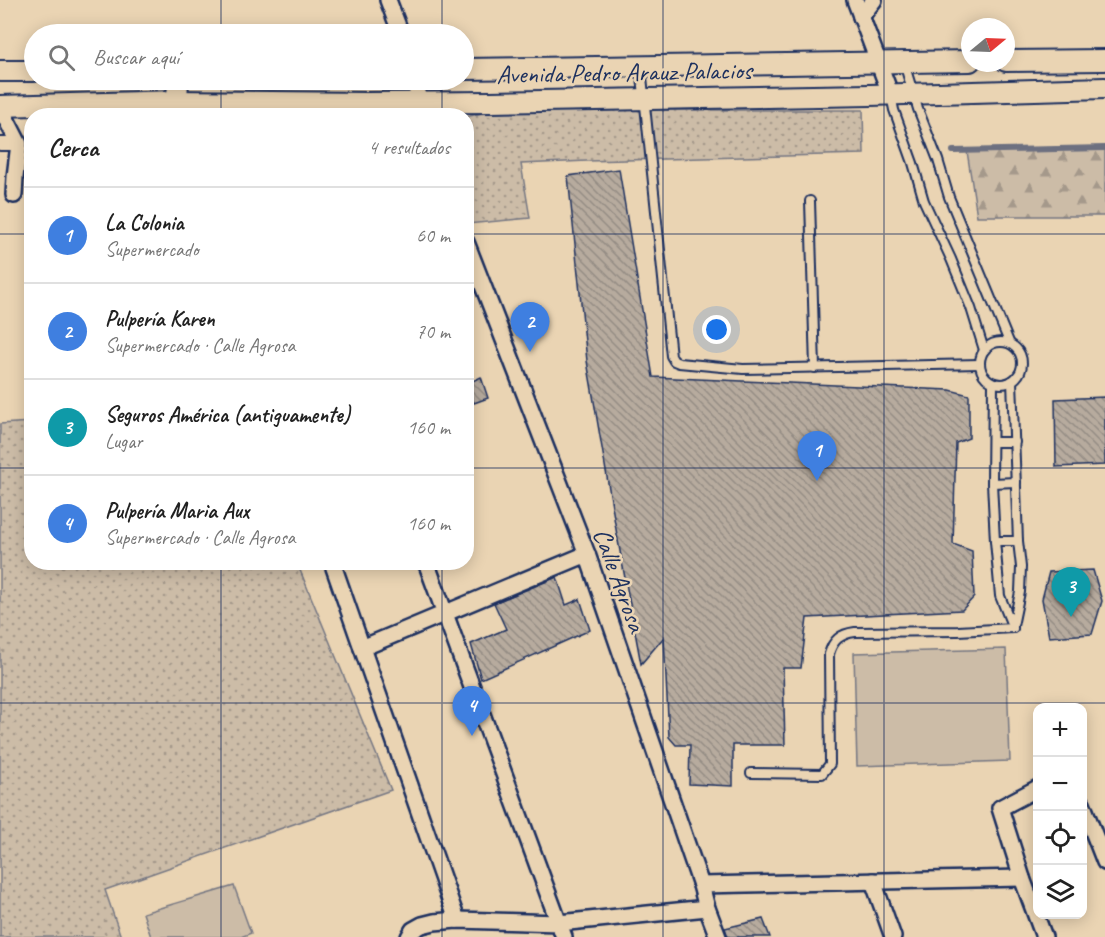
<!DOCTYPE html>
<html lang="es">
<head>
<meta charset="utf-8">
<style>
	body { margin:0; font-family:Caveat,sans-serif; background:#f2f2f2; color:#222 }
	.controls { position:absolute; right:18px; bottom:18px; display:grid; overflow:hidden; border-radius:12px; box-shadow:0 3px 15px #0003 }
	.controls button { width:54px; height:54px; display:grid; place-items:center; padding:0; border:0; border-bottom:2px solid #e0e0e0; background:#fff; color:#222; font:30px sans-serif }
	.compass { position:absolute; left:961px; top:18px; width:54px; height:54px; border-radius:50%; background:#fff; box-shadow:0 3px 15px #0003; rotate:71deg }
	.you { position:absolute; left:717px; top:330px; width:21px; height:21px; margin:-15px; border:4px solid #fff; border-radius:50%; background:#1a73e8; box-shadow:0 0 0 9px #1a73e833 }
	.badge { display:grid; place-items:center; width:39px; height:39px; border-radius:50%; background:#d1495b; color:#fff; font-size:20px; font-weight:700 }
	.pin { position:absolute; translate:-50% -50px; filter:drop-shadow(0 2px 3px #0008) }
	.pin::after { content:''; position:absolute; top:32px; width:21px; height:18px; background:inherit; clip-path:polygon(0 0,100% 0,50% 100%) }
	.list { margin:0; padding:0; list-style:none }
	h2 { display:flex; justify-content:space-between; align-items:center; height:78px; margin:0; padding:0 24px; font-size:26px }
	h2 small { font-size:20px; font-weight:400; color:#767676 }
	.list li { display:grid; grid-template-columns:39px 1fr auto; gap:18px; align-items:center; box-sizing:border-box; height:96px; padding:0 24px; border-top:2px solid #e0e0e0 }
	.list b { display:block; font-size:22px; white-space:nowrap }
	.list p { margin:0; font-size:20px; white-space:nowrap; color:#767676 }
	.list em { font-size:20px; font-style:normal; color:#767676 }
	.icon { flex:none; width:33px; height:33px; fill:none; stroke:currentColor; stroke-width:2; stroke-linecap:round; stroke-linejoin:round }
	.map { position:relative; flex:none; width:1105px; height:937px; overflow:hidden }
	.search { position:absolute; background:#fff; box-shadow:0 3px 15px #0003; left:24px; top:24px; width:450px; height:66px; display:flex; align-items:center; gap:15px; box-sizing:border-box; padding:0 21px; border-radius:33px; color:#767676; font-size:22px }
	.panel { position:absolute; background:#fff; box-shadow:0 3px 15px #0003; left:24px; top:108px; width:450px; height:462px; border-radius:24px }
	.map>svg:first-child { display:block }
</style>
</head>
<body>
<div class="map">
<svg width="1105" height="937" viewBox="0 0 1105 937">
	<defs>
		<pattern id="grass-dots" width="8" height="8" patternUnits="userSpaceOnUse" patternTransform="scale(1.5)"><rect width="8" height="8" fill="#ccbca7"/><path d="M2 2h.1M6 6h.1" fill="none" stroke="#a5998b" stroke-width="1.8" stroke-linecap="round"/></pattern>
		<pattern id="forest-firs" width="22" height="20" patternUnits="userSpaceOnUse" patternTransform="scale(1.5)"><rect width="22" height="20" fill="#ccbca7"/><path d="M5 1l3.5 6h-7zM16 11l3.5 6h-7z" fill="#a5998b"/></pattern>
		<pattern id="building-back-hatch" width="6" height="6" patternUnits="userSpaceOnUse" patternTransform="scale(1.5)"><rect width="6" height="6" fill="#b7ab9e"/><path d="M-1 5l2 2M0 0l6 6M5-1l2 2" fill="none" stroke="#948c84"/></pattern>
	</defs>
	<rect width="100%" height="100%" fill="#ead4b3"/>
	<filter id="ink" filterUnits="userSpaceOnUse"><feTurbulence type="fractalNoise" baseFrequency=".0167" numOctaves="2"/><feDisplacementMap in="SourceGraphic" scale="12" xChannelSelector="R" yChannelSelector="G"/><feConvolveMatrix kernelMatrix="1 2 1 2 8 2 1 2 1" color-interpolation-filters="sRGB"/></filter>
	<g filter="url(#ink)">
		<!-- grass -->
		<g fill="url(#grass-dots)" stroke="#747682" stroke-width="1.5">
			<polygon points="645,110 863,110 864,154 587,161 521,164 530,218 467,224 466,117 486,112"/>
			<polygon points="31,422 32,562 297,563 391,790 105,890 121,937 0,937 0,424"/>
		</g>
		<!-- forest -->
		<polygon fill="url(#forest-firs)" stroke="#747682" stroke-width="1.5" points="1105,148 1105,216 977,216 967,151"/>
		<!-- pitch -->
		<g fill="#ccbca7" stroke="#747682" stroke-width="1.5">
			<polygon points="1006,649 1010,761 857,766 854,653"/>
			<polygon points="234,886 251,933 241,937 151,937 143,913"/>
		</g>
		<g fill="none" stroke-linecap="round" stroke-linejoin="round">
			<!-- stream -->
			<polyline stroke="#6d7080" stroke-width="6" points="953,151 1105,148"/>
		</g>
		<!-- building -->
		<g fill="url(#building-back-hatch)" stroke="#1b2f5e" stroke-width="1.5">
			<polygon points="619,169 653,377 950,390 969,395 969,438 956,443 953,544 972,551 974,597 962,610 807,618 801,668 783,668 785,745 733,745 733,786 689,784 690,745 676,745 669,737 664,637 641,664 617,535 587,361 568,176"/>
			<polygon points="481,377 488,398 474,403 466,384"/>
			<polygon points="1105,397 1105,465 1056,467 1055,399"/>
			<polygon points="1093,570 1102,601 1092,634 1049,637 1042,599 1049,572"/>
			<polygon points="557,577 566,605 580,599 590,630 481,679 471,644 506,629 494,603"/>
			<polygon points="763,919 770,937 728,937 725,928"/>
		</g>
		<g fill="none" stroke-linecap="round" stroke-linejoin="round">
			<defs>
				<g id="service">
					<polyline points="904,63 918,109 938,160 949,197 1009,342"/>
					<polyline points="641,67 671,356 674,361 679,363 743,369 980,364"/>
					<polyline points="891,95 894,110 913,163 924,201 951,259 971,308 984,350"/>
					<polyline points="810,201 815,368"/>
					<circle cx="1001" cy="363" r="21"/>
					<polyline points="1012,381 1018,541 1021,567 1020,592 1013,626"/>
					<polyline points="993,383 992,483 995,541 1000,596 1013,628"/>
					<polyline points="993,442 1015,442"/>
					<polyline points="992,483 1016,482"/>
					<polyline points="995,541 1018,541"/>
					<path d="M751 773 822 774 830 764 829 654C833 640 840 634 855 632L958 631 1013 628"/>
				</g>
				<polyline id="pedestrian" points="0,144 19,144"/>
				<g id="minor">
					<polyline points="388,0 401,34"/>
					<polyline points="855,0 890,93"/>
					<polyline points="861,17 874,0"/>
					<polyline points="415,80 419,103 422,116"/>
					<polyline points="0,107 19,144 15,177 14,195"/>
					<polyline points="466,242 587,554 701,885 707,908 718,937"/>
					<polyline points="332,562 457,920"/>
					<polyline points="426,562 564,937"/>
					<polyline points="362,648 587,554"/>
					<polyline points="1038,788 1000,808 1022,878 1044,937"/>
					<polyline points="1082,803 1105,862"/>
					<polyline points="873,881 893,937"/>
					<polyline points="701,885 1022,878"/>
					<polyline points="409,937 413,930 422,925 434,922 457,920 559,923 707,908"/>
				</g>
				<g id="tertiary">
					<polyline points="1006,61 1105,60"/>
					<polyline points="464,69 970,61"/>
					<polyline points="0,71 34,71"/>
					<polyline points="177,101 178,80"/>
					<polyline points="0,106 177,101 367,103 491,102 870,95 1105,88"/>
				</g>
			</defs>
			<!-- service casing -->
			<use href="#service" stroke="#1b2f5e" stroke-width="12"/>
			<!-- pedestrian casing -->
			<use href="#pedestrian" stroke="#1b2f5e" stroke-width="16"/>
			<!-- minor casing -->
			<use href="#minor" stroke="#1b2f5e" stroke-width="20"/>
			<!-- tertiary casing -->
			<use href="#tertiary" stroke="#1b2f5e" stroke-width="24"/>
			<!-- service -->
			<use href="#service" stroke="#ead4b3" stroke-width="8"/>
			<!-- pedestrian -->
			<use href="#pedestrian" stroke="#ead4b3" stroke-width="12"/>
			<!-- minor -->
			<use href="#minor" stroke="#ead4b3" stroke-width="15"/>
			<!-- tertiary -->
			<use href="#tertiary" stroke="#ead4b3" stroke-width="20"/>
		</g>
	</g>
	<!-- grid -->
	<path fill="none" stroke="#1b2f5e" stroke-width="1.5" stroke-opacity="0.55" d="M221 0V34M442 0V34M663 0V937M884 0V937M221 80V116M442 80V116M0 234H32M466 234H1105M0 468H32M466 468H1105M221 562V937M442 562V937M0 703H1105"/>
	<g text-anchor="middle" stroke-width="5" stroke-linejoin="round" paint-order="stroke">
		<!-- street labels -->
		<g font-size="26" fill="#1b2f5e" stroke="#ead4b3">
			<text transform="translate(624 72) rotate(-1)" y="9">Avenida Pedro Arauz Palacios</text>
			<text transform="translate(620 580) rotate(70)" y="9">Calle Agrosa</text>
		</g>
	</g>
</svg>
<div class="controls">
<button>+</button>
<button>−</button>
<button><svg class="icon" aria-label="locate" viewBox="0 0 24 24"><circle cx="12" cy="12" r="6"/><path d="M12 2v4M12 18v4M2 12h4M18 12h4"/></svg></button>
<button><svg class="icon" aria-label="layers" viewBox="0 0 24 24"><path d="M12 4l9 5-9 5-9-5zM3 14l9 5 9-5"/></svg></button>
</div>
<svg class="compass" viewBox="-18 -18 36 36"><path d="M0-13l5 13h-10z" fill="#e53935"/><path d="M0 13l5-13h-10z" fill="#767676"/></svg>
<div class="you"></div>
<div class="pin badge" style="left:817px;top:481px;background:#3f7fe0">1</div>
<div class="pin badge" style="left:530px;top:352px;background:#3f7fe0">2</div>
<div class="pin badge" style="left:1071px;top:617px;background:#0f9aa8">3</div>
<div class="pin badge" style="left:472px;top:736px;background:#3f7fe0">4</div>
<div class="search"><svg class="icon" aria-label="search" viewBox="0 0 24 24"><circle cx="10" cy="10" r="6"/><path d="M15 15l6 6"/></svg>Buscar aquí</div>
<section class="panel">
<h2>Cerca<small>4 resultados</small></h2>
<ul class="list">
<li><span class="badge" style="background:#3f7fe0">1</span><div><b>La Colonia</b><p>Supermercado</p></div><em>60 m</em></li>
<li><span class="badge" style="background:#3f7fe0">2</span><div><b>Pulpería Karen</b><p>Supermercado · Calle Agrosa</p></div><em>70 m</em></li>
<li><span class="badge" style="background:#0f9aa8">3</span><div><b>Seguros América (antiguamente)</b><p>Lugar</p></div><em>160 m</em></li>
<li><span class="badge" style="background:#3f7fe0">4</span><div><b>Pulpería Maria Aux</b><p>Supermercado · Calle Agrosa</p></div><em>160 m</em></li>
</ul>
</section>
</div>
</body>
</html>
